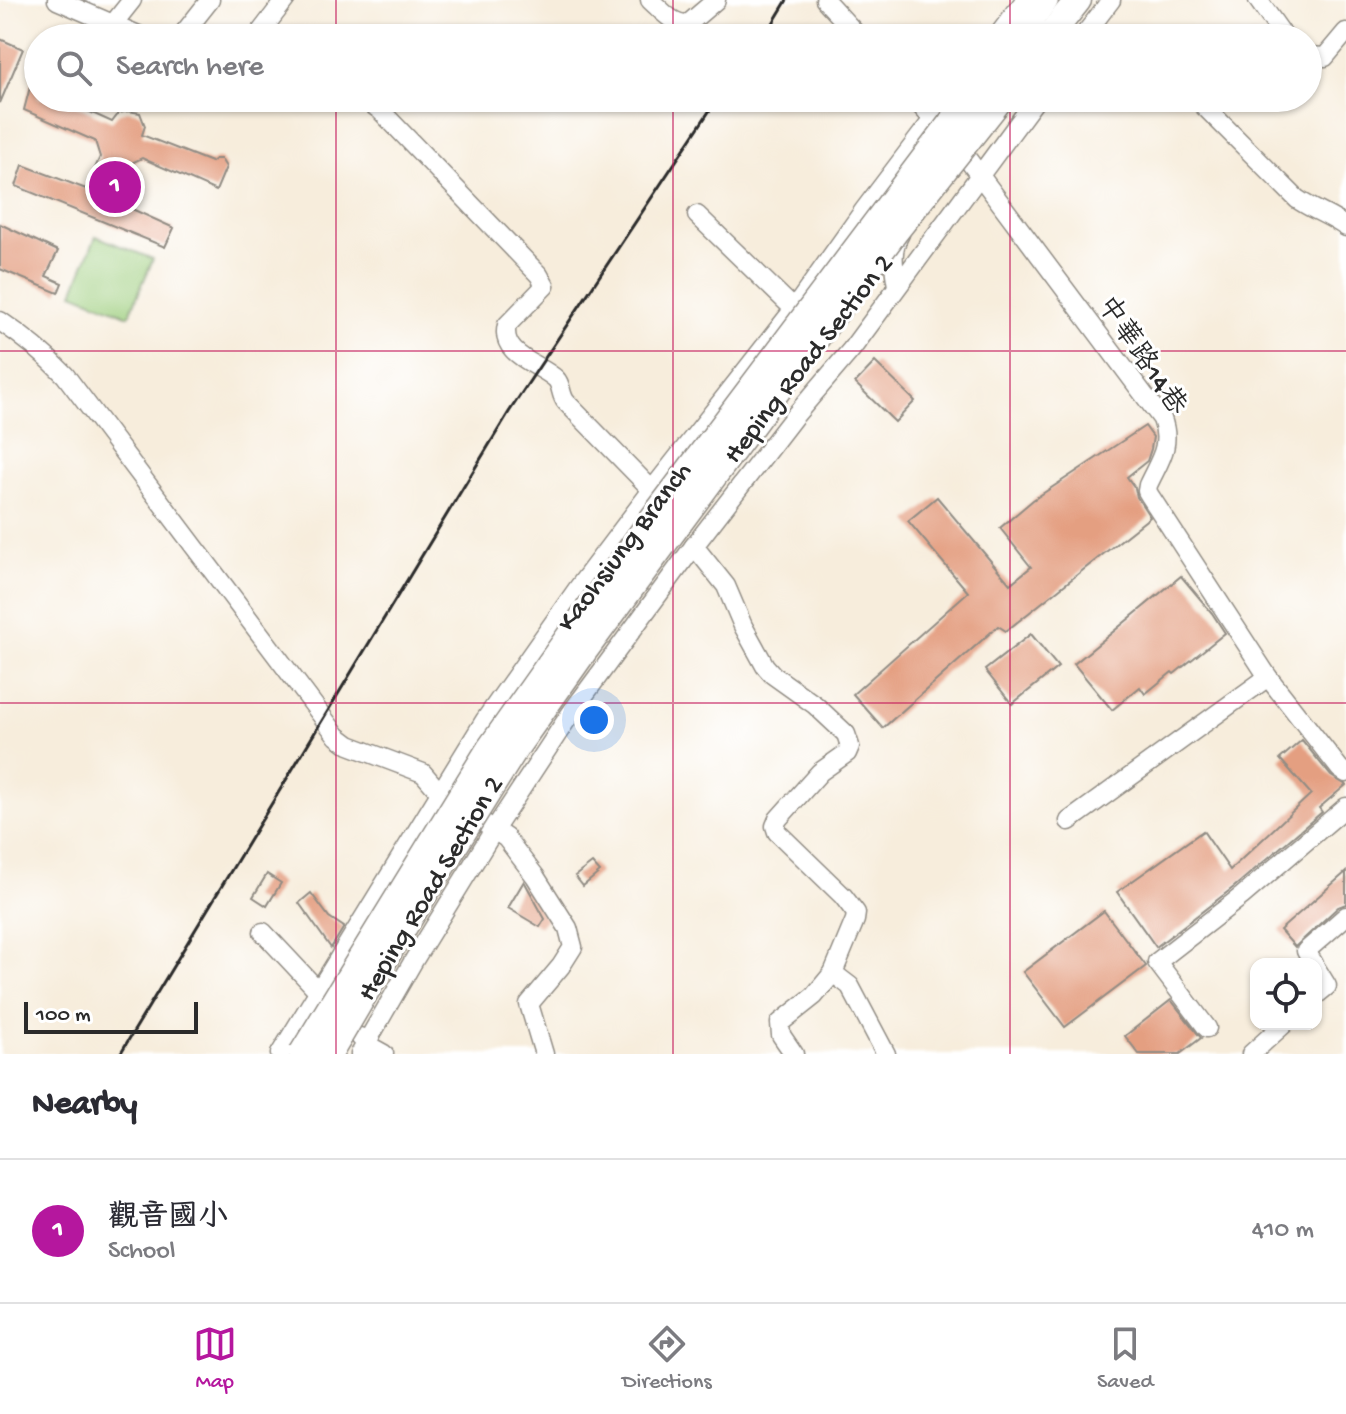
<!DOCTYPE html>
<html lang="en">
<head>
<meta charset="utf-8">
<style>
	body { margin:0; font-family:"Gochi Hand","LXGW WenKai TC",sans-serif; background:#f7f7f7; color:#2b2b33 }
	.controls { position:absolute; right:24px; bottom:24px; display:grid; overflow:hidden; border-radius:16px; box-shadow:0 2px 6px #0004 }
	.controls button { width:72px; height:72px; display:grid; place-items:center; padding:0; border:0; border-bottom:2px solid #e1e1e2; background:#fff; color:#2b2b33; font:40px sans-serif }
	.scale { position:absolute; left:24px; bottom:20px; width:174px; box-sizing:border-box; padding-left:8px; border:4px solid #2b2b2b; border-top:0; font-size:22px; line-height:28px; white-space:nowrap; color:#2b2b2b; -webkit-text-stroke:6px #fff; paint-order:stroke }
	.you { position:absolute; left:594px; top:720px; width:28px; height:28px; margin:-20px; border:6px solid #fff; border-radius:50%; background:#1a73e8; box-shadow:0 0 0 12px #1a73e833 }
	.badge { display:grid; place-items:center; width:52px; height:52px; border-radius:50%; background:#b5179e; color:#fff; font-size:26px; font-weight:700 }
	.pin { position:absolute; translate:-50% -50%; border:4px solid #fff; box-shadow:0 2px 8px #0006 }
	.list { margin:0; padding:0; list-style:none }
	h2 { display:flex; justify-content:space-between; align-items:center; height:104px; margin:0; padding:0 32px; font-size:34px }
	h2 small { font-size:26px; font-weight:400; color:#7c7c81 }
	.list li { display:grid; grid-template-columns:52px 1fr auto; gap:24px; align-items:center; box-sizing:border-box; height:144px; padding:0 32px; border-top:2px solid #e1e1e2 }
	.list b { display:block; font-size:30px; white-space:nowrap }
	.list p { margin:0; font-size:26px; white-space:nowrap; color:#7c7c81 }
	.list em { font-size:26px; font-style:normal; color:#7c7c81 }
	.icon { flex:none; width:44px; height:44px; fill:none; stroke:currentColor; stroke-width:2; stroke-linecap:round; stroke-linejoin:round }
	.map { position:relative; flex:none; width:1346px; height:1054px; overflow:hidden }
	.search { position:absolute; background:#fff; box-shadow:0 2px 6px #0004; left:24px; right:24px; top:24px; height:88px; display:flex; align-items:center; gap:20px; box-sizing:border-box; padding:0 28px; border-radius:44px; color:#7c7c81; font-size:30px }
	.sheet { height:248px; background:#fff }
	nav { display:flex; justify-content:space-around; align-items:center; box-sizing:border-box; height:112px; border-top:2px solid #e1e1e2; background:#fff; font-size:22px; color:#7c7c81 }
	nav a { display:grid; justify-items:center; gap:4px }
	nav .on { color:#b5179e }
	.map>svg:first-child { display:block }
</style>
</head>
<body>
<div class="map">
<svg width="1346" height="1054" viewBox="0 0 1346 1054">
	<rect width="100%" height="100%" fill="#fff"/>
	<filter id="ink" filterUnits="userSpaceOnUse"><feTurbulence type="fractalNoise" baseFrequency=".0125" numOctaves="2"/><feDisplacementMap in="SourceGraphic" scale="16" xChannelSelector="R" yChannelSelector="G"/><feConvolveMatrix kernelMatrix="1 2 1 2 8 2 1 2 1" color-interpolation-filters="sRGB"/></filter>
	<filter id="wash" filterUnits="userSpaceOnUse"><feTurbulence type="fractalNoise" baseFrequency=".006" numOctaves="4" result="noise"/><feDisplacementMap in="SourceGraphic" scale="32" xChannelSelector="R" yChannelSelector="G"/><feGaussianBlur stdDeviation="1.8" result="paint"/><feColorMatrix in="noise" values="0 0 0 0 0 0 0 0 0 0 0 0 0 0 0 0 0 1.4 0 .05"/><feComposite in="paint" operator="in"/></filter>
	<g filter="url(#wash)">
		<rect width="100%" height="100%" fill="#f7eddc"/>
		<!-- green -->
		<polygon fill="#9dce7d" stroke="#647c54" stroke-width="2" points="96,236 153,259 129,316 73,293"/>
		<g id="blocks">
			<!-- building -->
			<g fill="#e49f81">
				<polygon points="0,39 23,49 0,103"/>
				<polygon points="35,68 38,69 38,98 59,98 112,122 119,113 128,111 140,113 145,126 142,135 211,162 215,159 221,159 226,167 216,191 142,158 127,165 112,200 174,228 165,247 16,186 23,165 86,189 100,157 95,141 24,110"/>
				<polygon points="0,224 58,251 46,276 62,283 58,293 0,269"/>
				<polygon points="875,362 915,401 895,422 855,383"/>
				<polygon points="1145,426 1153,437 1151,449 1147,461 1127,477 1135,488 1137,497 1150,517 1006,631 998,626 883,728 853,694 968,592 908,521 937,497 1010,584 1031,567 1000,528 1033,500"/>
				<polygon points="1181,576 1212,613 1225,633 1174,674 1172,672 1145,694 1140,687 1112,710 1074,664"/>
				<polygon points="1031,634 1058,667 1012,704 985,670"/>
				<polygon points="1302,740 1331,776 1346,785 1319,808 1322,812 1234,887 1156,947 1117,892 1203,831 1230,870 1311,794 1280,759"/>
				<polygon points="592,863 600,872 583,886 575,876"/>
				<polygon points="1346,872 1346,904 1338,907 1295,947 1280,930"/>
				<polygon points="267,874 281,883 267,906 253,897"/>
				<polygon points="524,881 545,919 540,927 508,908"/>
				<polygon points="311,893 329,917 344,927 331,948 299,903"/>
				<polygon points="1104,911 1146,966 1065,1027 1023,972"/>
				<polygon points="1171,1000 1201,1038 1180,1054 1139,1054 1125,1036"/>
			</g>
		</g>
	</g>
	<g filter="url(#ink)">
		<use href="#blocks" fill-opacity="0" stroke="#918c84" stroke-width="2"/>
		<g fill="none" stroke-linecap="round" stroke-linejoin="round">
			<defs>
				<g id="minor">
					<polyline points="57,0 145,38"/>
					<path d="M650 0C662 11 672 24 688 24L716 0"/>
					<polyline points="825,0 860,38"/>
					<polyline points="1258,0 1285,38"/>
					<polyline points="113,24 132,0"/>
					<polyline points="1088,30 1122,38"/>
					<polyline points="180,38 210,0"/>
					<polyline points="256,38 285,0"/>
					<polyline points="996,38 1025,0"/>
					<polyline points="1082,38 1111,0"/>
					<polyline points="1308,56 1325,57 1346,32"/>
					<path d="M364 98 380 110 539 275 545 286 507 325C499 355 540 364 556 379 562 385 560 395 566 402L652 490"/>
					<path d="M914 98 963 153 1162 419C1172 446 1159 461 1148 485L1147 491 1150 496 1268 677 1340 769 1346 773"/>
					<path d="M1196 98 1297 199C1313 210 1331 216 1346 227"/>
					<polyline points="697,215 794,309"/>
					<path d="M897 286C894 267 890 251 900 234"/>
					<path d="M0 321C24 337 45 354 65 375L337 736 349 745 423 773 441 794 450 800"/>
					<polyline points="694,546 726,586 743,626 765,666 773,675 815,705 846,734 850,746 847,753 820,772 778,819 775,826 777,832 843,896 856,913 855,920 833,973 814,996 780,1023 781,1035 794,1054"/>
					<polyline points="1069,821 1268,677"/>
					<polyline points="484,823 506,838 535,876 568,928 573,947 561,966 529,1004 544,1054"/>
					<polyline points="263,932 324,997"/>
					<polyline points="1314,964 1306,951 1346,916"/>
					<polyline points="1316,968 1327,986 1316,995"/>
					<polyline points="833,973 850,986 886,1054"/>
					<polyline points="1207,1028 1157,962 1242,896 1346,807"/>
					<polyline points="360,1037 366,1044 384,1054"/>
					<polyline points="280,1054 485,720 578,588 652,490 794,309 864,210 949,98"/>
					<polyline points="360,1054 414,960 494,830 571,713 694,546 793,418 851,350 1037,98"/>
					<polyline points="1251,1054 1284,1024"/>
				</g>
				<g id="highway">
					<polyline points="1016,38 1045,0"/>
					<polyline points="1048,38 1078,0"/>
				</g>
			</defs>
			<!-- minor casing -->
			<use href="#minor" stroke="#918c84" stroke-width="21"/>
			<!-- highway casing -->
			<use href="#highway" stroke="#918c84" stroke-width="29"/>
			<!-- minor -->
			<use href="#minor" stroke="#fff" stroke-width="18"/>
			<!-- highway -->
			<use href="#highway" stroke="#fff" stroke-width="26"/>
			<!-- rail -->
			<g stroke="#2b2b2b" stroke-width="3">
				<polyline points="764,38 787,0"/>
				<polyline points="120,1054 509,412 718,98"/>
			</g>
			<defs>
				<g id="highway-bridge">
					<polyline points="302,1054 489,750 648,525 970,98"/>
					<polyline points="329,1054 398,936 516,747 584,651 894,233 1001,98"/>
				</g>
			</defs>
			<!-- highway-bridge casing -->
			<use href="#highway-bridge" stroke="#918c84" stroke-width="29" stroke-linecap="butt"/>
			<!-- highway-bridge -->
			<use href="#highway-bridge" stroke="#fff" stroke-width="26"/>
		</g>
	</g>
	<!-- grid -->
	<path fill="none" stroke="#c2185b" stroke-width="2" stroke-opacity="0.55" d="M336 0V38M673 0V38M1010 0V38M336 98V1054M673 98V1054M1010 98V1054M0 351H1346M0 703H1346"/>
	<g text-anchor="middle" stroke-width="6" stroke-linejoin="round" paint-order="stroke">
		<!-- street labels -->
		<g font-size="28" fill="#2b2b2b" stroke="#fff">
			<text transform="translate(1144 354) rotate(56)" y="10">中華路14巷</text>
			<text transform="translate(806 357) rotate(-52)" y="10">Heping Road Section 2</text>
			<text transform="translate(622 545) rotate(-53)" y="10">Kaohsiung Branch</text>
			<text transform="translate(428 887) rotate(-59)" y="10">Heping Road Section 2</text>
		</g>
	</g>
</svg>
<div class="controls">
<button><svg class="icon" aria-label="locate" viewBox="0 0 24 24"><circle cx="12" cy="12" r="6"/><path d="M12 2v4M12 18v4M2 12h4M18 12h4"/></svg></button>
</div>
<div class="scale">100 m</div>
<div class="you"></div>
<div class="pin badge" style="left:115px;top:187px">1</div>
<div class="search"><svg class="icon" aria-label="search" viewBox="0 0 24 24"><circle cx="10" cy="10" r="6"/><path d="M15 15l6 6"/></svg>Search here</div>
</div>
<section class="sheet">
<h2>Nearby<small></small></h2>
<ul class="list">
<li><span class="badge">1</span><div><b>觀音國小</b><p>School</p></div><em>410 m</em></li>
</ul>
</section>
<nav>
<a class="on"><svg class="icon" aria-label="map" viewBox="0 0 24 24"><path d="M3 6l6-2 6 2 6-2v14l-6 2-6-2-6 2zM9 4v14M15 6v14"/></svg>Map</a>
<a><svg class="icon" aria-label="directions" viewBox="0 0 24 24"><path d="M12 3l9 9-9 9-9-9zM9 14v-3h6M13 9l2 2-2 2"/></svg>Directions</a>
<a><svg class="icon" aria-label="saved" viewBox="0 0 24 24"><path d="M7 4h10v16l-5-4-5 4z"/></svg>Saved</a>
</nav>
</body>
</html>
